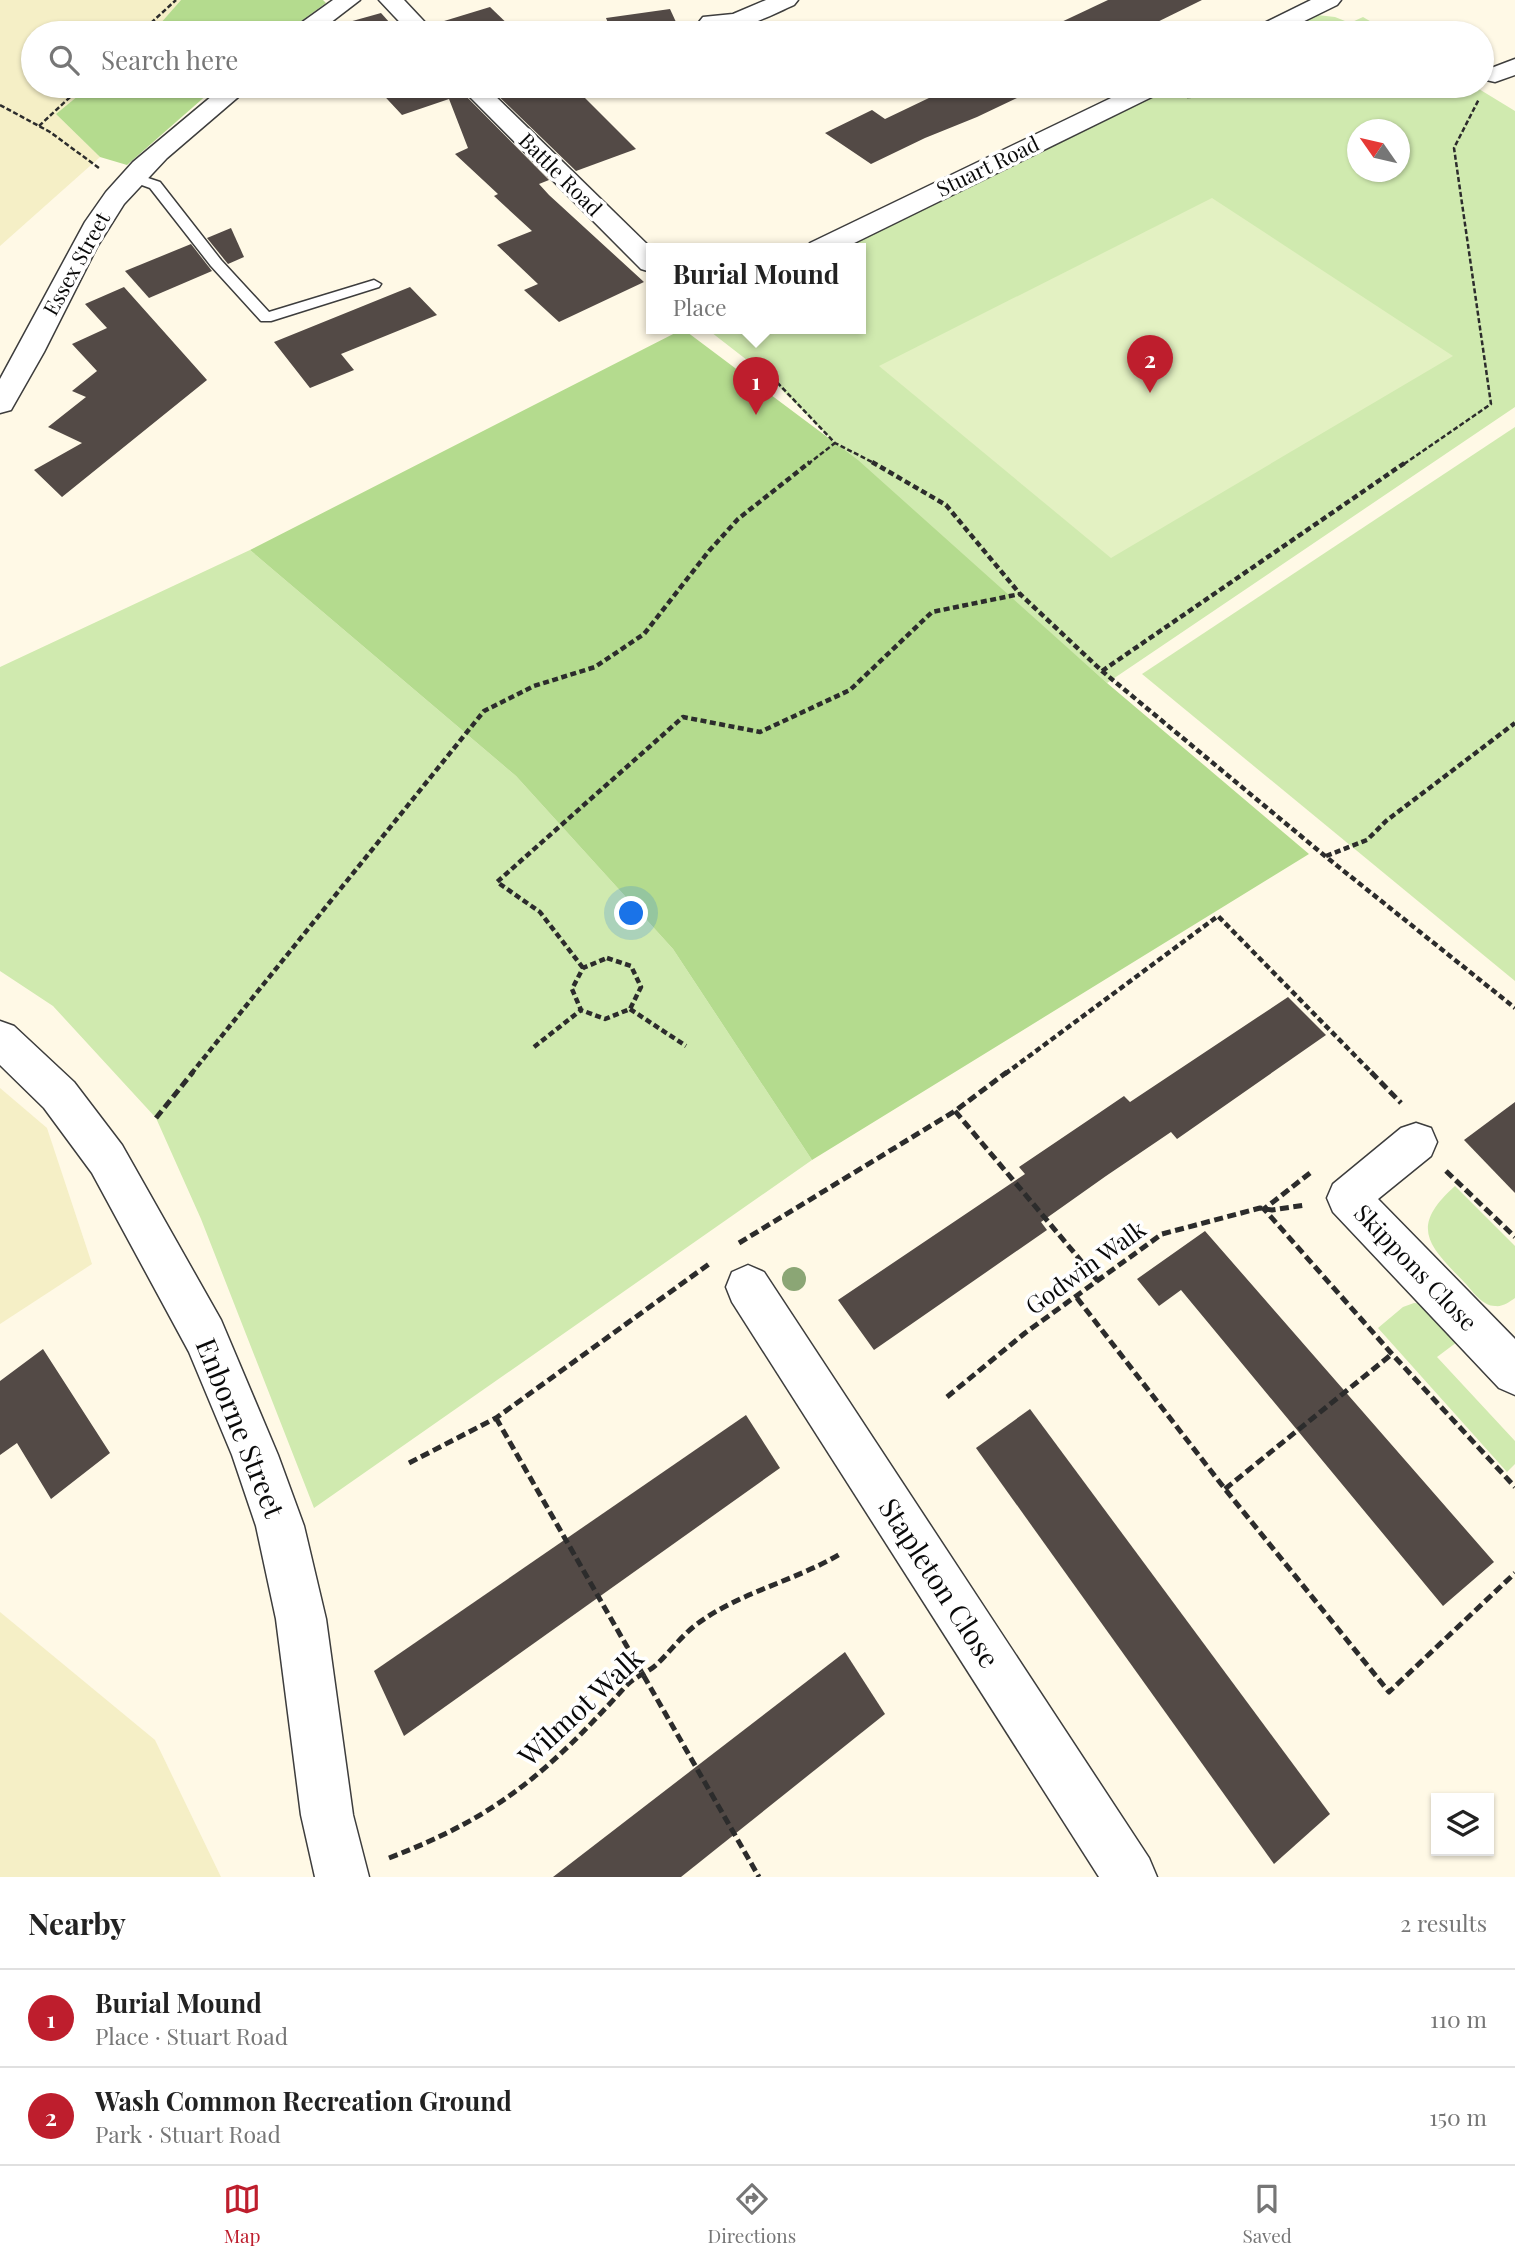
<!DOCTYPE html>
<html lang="en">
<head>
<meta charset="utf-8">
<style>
	body { margin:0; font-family:"Playfair Display",serif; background:#f2f2f2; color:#222 }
	.controls { position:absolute; right:21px; bottom:21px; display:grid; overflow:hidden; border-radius:0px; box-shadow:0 2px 5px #0004 }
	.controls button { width:63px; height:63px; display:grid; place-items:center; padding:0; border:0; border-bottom:2px solid #e0e0e0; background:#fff; color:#222; font:35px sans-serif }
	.compass { position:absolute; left:1347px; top:119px; width:63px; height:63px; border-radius:50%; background:#fff; box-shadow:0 2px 5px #0004; rotate:304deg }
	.you { position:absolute; left:632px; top:914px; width:24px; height:24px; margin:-18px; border:5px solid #fff; border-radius:50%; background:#1a73e8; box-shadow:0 0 0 10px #1a73e833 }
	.badge { display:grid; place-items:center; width:46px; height:46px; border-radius:50%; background:#be1e2d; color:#fff; font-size:23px; font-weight:700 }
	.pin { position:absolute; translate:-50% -58px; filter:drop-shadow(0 2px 4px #0008) }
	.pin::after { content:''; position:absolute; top:37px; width:24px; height:21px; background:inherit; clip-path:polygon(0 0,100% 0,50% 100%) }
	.popup { position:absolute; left:646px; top:243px; width:220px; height:91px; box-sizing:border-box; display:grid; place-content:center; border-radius:0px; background:#fff; filter:drop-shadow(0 2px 5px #0005); font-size:23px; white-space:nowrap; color:#767676 }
	.popup b { font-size:26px; color:#222 }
	.popup::after { content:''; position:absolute; left:50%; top:100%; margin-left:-14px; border:14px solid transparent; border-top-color:#fff }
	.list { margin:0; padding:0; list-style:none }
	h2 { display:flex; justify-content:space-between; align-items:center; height:91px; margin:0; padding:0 28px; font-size:30px }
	h2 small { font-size:23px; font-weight:400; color:#767676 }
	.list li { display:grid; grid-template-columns:46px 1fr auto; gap:21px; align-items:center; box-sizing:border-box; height:98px; padding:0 28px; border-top:2px solid #e0e0e0 }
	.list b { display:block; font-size:26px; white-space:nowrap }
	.list p { margin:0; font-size:23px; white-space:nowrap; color:#767676 }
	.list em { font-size:23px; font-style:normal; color:#767676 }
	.icon { flex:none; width:38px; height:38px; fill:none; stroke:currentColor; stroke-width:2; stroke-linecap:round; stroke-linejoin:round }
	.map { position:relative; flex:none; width:1515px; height:1877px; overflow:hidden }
	.search { position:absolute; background:#fff; box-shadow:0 2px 5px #0004; left:21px; right:21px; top:21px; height:77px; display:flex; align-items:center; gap:18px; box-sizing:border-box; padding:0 24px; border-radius:38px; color:#767676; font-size:26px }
	.sheet { height:287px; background:#fff }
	nav { display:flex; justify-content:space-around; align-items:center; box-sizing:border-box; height:98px; border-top:2px solid #e0e0e0; background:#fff; font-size:19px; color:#767676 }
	nav a { display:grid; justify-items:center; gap:4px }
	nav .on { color:#be1e2d }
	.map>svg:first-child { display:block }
</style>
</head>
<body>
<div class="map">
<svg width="1515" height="1877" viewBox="0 0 1515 1877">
	<rect width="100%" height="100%" fill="#fff9e6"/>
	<!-- farmland -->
	<g fill="#f5efc6">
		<polygon points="0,0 181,0 152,33 33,33 33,86 90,86 56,114 100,157 0,246"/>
		<polygon points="0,1088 47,1128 92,1264 0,1324"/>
		<polygon points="0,1612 155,1740 221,1877 0,1877"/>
	</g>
	<!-- green -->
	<g fill="#d0eaaf" fill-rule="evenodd">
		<polygon points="1317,15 1335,17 1350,23 1363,17 1390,33 1280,33"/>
		<path d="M1173 86H1474L1515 111V407L1107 683 835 443 770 378 707 329H861V249H839ZM1358 130H1400V172H1358Z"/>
		<polygon points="1515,427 1515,981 1142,674"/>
		<polygon points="250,550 516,776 673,949 812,1160 314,1508 201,1219 156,1118 53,1006 0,971 0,667"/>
		<path d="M1455 1186 1515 1246V1298C1509 1302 1503 1307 1495 1306 1483 1306 1473 1292 1466 1284 1429 1246 1408 1228 1455 1186Z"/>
		<polygon points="1414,1303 1426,1304 1461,1339 1437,1357 1515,1441 1515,1464 1507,1472 1378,1328 1403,1307"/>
	</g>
	<!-- forest -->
	<g fill="#b4db8e">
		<polygon points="181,0 323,0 326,3 285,33 152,33"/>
		<polygon points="90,86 217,86 127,165 100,157 56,114"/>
		<polygon points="683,329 858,460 1107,683 1309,854 812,1160 673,949 516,776 250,550"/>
	</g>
	<!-- pitch -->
	<polygon fill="#e3f1c2" points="1212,198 1453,356 1111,558 879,366"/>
	<!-- building -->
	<g fill="#534a46">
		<polygon points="1108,0 1202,0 1135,33 1038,33"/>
		<polygon points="490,7 517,33 438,33 431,25"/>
		<polygon points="670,9 681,33 612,33 606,18"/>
		<polygon points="381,13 399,33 336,33 331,27"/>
		<polygon points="375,86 456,86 549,180 539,184 549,195 644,282 559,322 524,290 538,284 497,245 532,231 494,196 498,194 455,154 468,148 449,99 402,115"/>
		<polygon points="488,86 573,86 636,149 576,171"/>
		<polygon points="954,86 1036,86 1017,94 1021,96 977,117 925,138 871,164 825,133 872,110 885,119"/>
		<polygon points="231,228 244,257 228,264 207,238"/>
		<polygon points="191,244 212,271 149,298 125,271"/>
		<polygon points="124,287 207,380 62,497 34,470 82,443 48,427 86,397 72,391 97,371 72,344 107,328 85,304"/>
		<polygon points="410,287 437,315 341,354 354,370 310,388 274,342"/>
		<polygon points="1288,997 1326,1035 1177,1139 1171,1132 1106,1176 1041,1222 1047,1230 874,1350 838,1300 1025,1174 1019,1167 1099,1113 1124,1096 1130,1102"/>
		<polygon points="1515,1102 1515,1193 1464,1140"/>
		<polygon points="1205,1231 1494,1562 1443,1606 1181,1290 1159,1306 1137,1279"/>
		<polygon points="43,1349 110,1453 51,1499 17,1443 0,1455 0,1381"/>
		<polygon points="1030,1409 1330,1814 1274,1864 976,1448"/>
		<polygon points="746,1415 780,1468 404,1736 374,1671"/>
		<polygon points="845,1652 885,1714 681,1877 553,1877"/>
	</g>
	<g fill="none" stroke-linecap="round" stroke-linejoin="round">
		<defs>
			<polygon id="lane" points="133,173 160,182 221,260 269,312 374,280 381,284 379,287 271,321 261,321 211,266 150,188 128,180 126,177"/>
			<g id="street">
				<polygon points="333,0 360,0 317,33 290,33 294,28"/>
				<polygon points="379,0 404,0 435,33 410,33"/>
				<path d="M766 0H798L794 5C765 18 735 35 703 27L699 22 703 17 733 14Z"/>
				<polygon points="1311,0 1341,0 1337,5 1280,33 1250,33 1254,28"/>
				<polygon points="1515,59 1515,75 1495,82 1486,80 1483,75 1486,70"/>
				<polygon points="224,86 251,86 167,158 124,204 97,247 44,352 11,410 0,413 0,379 85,222 106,192 133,162"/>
				<polygon points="459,86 485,86 652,249 651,272 641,269"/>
				<polygon points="1136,86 1167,86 1164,91 842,249 806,249 810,243"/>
				<polygon points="0,1021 14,1026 74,1082 122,1145 221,1320 278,1455 304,1526 326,1619 353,1815 369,1877 315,1877 301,1815 276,1619 256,1526 232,1455 189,1352 92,1173 44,1108 0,1065"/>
				<polygon points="1416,1123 1431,1128 1437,1142 1431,1156 1378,1199 1515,1339 1515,1395 1499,1388 1333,1212 1327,1198 1333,1184 1401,1128"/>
				<polygon points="748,1265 764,1272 1149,1858 1157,1877 1099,1877 732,1302 726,1287 732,1272"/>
			</g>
		</defs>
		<!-- lane casing -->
		<use href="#lane" stroke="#3d3d3d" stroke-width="3"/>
		<!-- street casing -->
		<use href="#street" stroke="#3d3d3d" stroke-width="3"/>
		<!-- path-far2 -->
		<g stroke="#2c2c2c" stroke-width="2.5" stroke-dasharray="5 2.5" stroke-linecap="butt">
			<polyline points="140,33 176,0"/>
			<polyline points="1187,97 1445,86"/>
			<polyline points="0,105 50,132 99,168"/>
			<polyline points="39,126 82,86"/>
			<polyline points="772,377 835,443 876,464"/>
			<polyline points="808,464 835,443"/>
			<polyline points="1404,464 1491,404 1454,148 1479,99"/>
		</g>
		<!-- path-far1 -->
		<g stroke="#2c2c2c" stroke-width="4.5" stroke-dasharray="6 3.5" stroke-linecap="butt">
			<polyline points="872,462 946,505 1020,594 1102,671 1325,856 1515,1008"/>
			<polyline points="1102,671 1406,462"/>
			<polyline points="1326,856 1367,840 1386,821 1515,723"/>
			<polygon points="607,958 631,966 641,987 630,1009 605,1019 581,1010 572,989 583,968"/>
			<polyline points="583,968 540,912 497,882 683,717 760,732 850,690 932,612 1020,594"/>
			<polyline points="630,1009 686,1046"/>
			<polyline points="534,1047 581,1010"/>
			<polyline points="191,1074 484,711 534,686 595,667 644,634 709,551 738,519 810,462"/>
			<polyline points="1005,1074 1218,916 1373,1074"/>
		</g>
		<!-- path -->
		<g stroke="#2c2c2c" stroke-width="5" stroke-dasharray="9 4.5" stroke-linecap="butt">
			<polyline points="1371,1072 1401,1103"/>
			<polyline points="955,1111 1098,1281"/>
			<polyline points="156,1118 193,1072"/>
			<polyline points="1446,1171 1515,1237"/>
			<polyline points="1310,1173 1264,1209 1392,1354 1515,1487"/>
			<polyline points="739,1243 955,1111 1007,1072"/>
			<polyline points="1077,1298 1225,1489 1389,1692 1515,1573"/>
			<polyline points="947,1397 1025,1333 1162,1234 1260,1208 1272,1210 1305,1205"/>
			<polyline points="496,1418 759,1877"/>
			<polyline points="409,1463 496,1418 709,1264"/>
			<polyline points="1225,1489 1392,1354"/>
			<path d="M389 1858C499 1816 549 1771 626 1686 634 1677 647 1673 656 1665 670 1652 682 1635 697 1624 740 1592 795 1581 840 1554"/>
		</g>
		<!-- lane -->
		<use href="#lane" fill="#fff" fill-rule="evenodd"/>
		<!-- street -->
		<use href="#street" fill="#fff" fill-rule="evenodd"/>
	</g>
	<!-- trees -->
	<circle fill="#8ba675" cx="794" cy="1279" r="12"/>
	<g text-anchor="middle" stroke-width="7" stroke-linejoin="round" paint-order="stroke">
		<!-- far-street labels -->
		<g font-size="21" fill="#0a0a0a" stroke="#fff">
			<text transform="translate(988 167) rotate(-26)" y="7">Stuart Road</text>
			<text transform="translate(560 175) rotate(45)" y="7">Battle Road</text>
			<text transform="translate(77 264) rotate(-61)" y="7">Essex Street</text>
		</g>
		<!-- street labels -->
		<g font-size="24" fill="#0a0a0a" stroke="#fff">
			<text transform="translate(1086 1268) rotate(-36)" y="8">Godwin Walk</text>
			<text transform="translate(1415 1268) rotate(46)" y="8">Skippons Close</text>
		</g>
		<!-- near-street labels -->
		<g font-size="28" fill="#0a0a0a" stroke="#fff">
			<text transform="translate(240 1428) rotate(68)" y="10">Enborne Street</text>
			<text transform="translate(939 1583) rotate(57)" y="10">Stapleton Close</text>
			<text transform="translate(581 1707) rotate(-43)" y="10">Wilmot Walk</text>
		</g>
	</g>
</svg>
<div class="controls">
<button><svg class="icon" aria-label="layers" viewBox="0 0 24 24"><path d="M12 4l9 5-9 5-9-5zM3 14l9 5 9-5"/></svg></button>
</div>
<svg class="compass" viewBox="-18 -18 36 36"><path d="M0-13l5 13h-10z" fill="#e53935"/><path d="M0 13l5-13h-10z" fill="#767676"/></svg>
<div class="you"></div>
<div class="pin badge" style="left:756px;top:415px">1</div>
<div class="popup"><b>Burial Mound</b>Place</div>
<div class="pin badge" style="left:1150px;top:393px">2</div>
<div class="search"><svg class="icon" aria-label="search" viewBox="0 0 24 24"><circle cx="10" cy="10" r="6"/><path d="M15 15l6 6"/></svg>Search here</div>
</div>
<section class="sheet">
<h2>Nearby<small>2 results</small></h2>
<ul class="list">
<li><span class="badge">1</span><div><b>Burial Mound</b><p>Place · Stuart Road</p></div><em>110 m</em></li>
<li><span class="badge">2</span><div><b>Wash Common Recreation Ground</b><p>Park · Stuart Road</p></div><em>150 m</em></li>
</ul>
</section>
<nav>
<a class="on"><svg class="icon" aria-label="map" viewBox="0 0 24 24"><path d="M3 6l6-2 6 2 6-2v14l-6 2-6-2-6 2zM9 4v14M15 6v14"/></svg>Map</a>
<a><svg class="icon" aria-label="directions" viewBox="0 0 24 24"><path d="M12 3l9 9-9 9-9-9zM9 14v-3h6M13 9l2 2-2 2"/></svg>Directions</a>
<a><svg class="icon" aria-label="saved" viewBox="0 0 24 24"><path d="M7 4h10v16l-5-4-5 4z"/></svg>Saved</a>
</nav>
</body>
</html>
